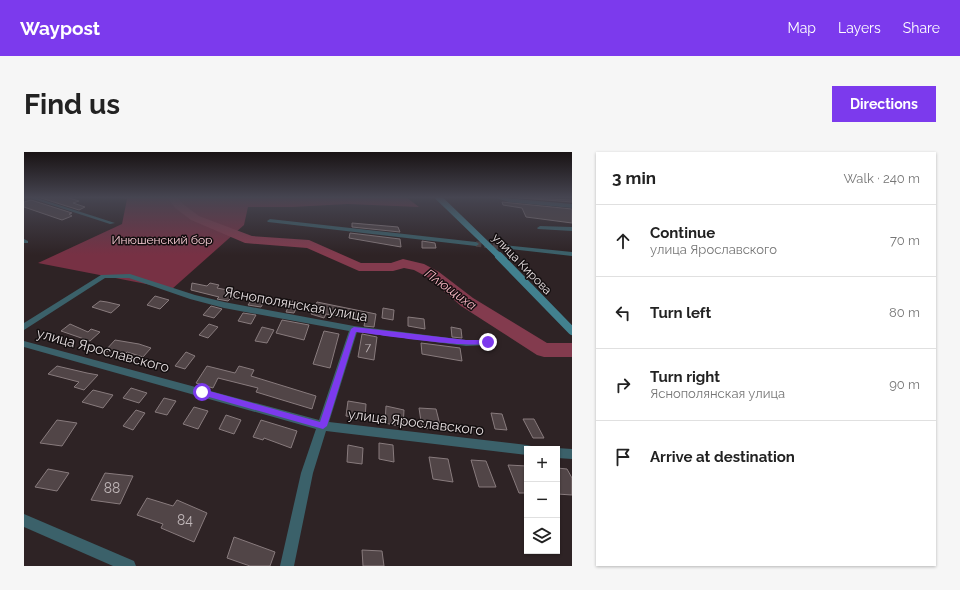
<!DOCTYPE html>
<html lang="en">
<head>
<meta charset="utf-8">
<style>
	body { margin:0; font-family:Raleway,sans-serif; background:#f6f6f6; color:#222 }
	.controls { position:absolute; right:12px; bottom:12px; display:grid; overflow:hidden; border-radius:0px; box-shadow:0 1px 3px #0004 }
	.controls button { width:36px; height:36px; display:grid; place-items:center; padding:0; border:0; border-bottom:1px solid #e0e0e0; background:#fff; color:#222; font:20px sans-serif }
	.stop { position:absolute; width:12px; height:12px; margin:-9px; border:3px solid #7c3aed; border-radius:50%; background:#fff }
	.stop.end { background:#7c3aed; border-color:#fff; box-shadow:0 1px 4px #0008 }
	.list { margin:0; padding:0; list-style:none }
	h2 { display:flex; justify-content:space-between; align-items:center; height:52px; margin:0; padding:0 16px; font-size:17px }
	h2 small { font-size:13px; font-weight:400; color:#767676 }
	.list li { display:grid; grid-template-columns:26px 1fr auto; gap:12px; align-items:center; box-sizing:border-box; height:72px; padding:0 16px; border-top:1px solid #e0e0e0 }
	.list b { display:block; font-size:15px; white-space:nowrap }
	.list p { margin:0; font-size:13px; white-space:nowrap; color:#767676 }
	.list em { font-size:13px; font-style:normal; color:#767676 }
	.icon { flex:none; width:22px; height:22px; fill:none; stroke:currentColor; stroke-width:2; stroke-linecap:round; stroke-linejoin:round }
	.map { position:relative; flex:none; width:548px; height:414px; overflow:hidden; border-radius:0px }
	header { display:flex; align-items:center; gap:24px; box-sizing:border-box; height:56px; padding:0 20px; background:#7c3aed; color:#fff }
	header strong { font-size:19px }
	nav { display:flex; gap:22px; margin-inline-start:auto; font-size:14px }
	.intro { display:flex; align-items:center; justify-content:space-between; box-sizing:border-box; height:96px; padding:0 24px }
	h1 { margin:0; font-size:28px }
	.button { padding:10px 18px; border-radius:0px; background:#7c3aed; color:#fff; font-size:14px; font-weight:700 }
	main { display:flex; gap:24px; padding:0 24px }
	aside { flex:1; background:#fff; border-radius:0px; box-shadow:0 1px 3px #0004 }
	.map>svg:first-child { display:block }
</style>
</head>
<body>
<header>
<strong>Waypost</strong>
<nav><a>Map</a><a>Layers</a><a>Share</a></nav>
</header>
<div class="intro"><h1>Find us</h1><a class="button">Directions</a></div>
<main>
<div class="map">
<svg width="548" height="414" viewBox="0 0 548 414">
	<rect width="100%" height="100%" fill="#2e2325"/>
	<!-- forest -->
	<polygon fill="#773144" points="95,45 382,45 395,55 324,52 268,55 224,55 220,73 148,137 14,111 98,72 103,47"/>
	<g fill="none" stroke-linecap="round" stroke-linejoin="round">
		<!-- river -->
		<polygon fill="#833b4e" fill-rule="evenodd" points="143,45 153,45 159,52 175,64 228,84 285,88 337,111 367,111 379,107 400,112 415,120 449,146 523,191 548,191 548,205 520,205 513,203 437,154 405,126 390,118 380,116 369,119 335,119 283,96 221,91 167,68 151,56"/>
	</g>
	<!-- building -->
	<g fill="#514547" stroke="#887b7d">
		<polygon points="14,45 42,45 55,49 49,51 61,55 55,58"/>
		<polygon points="483,45 548,48 548,50"/>
		<polygon points="7,48 48,61 45,62 48,64 38,68 0,55 0,50"/>
		<polygon points="478,50 548,57 548,71 502,65 498,56 479,53"/>
		<polygon points="328,71 374,75 376,80 328,75"/>
		<polygon points="326,81 376,87 377,95 325,86"/>
		<polygon points="398,89 411,91 412,96 398,96"/>
		<polygon points="168,131 183,134 186,131 195,133 193,136 214,140 209,147 207,146 204,149 193,147 195,145 167,138"/>
		<polygon points="231,143 243,145 237,155 224,153"/>
		<polygon points="131,144 145,148 136,157 123,153"/>
		<polygon points="76,149 83,150 96,153 87,161 68,155"/>
		<polygon points="267,149 275,150 270,161 262,160"/>
		<polygon points="293,150 352,162 350,175 340,174 341,169 302,162 300,166 287,162"/>
		<polygon points="187,154 198,157 190,166 179,163"/>
		<polygon points="359,156 370,158 369,168 358,166"/>
		<polygon points="219,161 232,163 227,172 214,169"/>
		<polygon points="384,165 400,167 401,177 384,174"/>
		<polygon points="258,168 285,173 280,188 252,181"/>
		<polygon points="46,172 64,180 67,177 76,180 66,189 37,179"/>
		<polygon points="185,172 194,175 184,186 175,183"/>
		<polygon points="238,175 250,178 243,191 231,189"/>
		<polygon points="427,175 437,177 438,186 428,185"/>
		<polygon points="300,179 315,182 306,216 289,212"/>
		<polygon points="338,182 353,185 350,208 334,205"/>
		<polygon points="91,188 115,192 127,196 119,205 103,200 100,203 81,199"/>
		<polygon points="397,191 436,196 438,209 398,202"/>
		<polygon points="162,200 171,204 161,217 151,214"/>
		<polygon points="33,214 63,221 74,223 60,238 50,235 55,230 24,222"/>
		<polygon points="183,214 211,221 215,214 230,218 227,224 292,244 288,257 232,240 234,236 194,226 189,236 172,231"/>
		<polygon points="107,236 123,241 115,251 99,246"/>
		<polygon points="69,238 89,243 79,256 58,250"/>
		<polygon points="140,246 152,249 143,263 131,260"/>
		<polygon points="324,249 342,252 341,267 322,264"/>
		<polygon points="362,254 380,258 379,275 361,271"/>
		<polygon points="170,255 184,259 174,277 159,272"/>
		<polygon points="395,256 412,257 417,277 398,276"/>
		<polygon points="112,258 121,261 109,278 99,274"/>
		<polygon points="467,261 478,262 483,278 471,277"/>
		<polygon points="202,263 217,268 210,282 195,277"/>
		<polygon points="499,267 510,267 520,286 509,286"/>
		<polygon points="33,268 53,271 38,294 16,291"/>
		<polygon points="237,268 273,279 267,296 240,286 239,288 229,285"/>
		<polygon points="355,291 369,293 370,310 355,307"/>
		<polygon points="324,293 339,296 338,312 323,310"/>
		<polygon points="405,305 424,307 429,330 409,327"/>
		<polygon points="447,308 462,309 472,335 455,335"/>
		<polygon points="484,313 503,314 503,341 495,341"/>
		<polygon points="533,316 543,317 548,326 548,343 533,342"/>
		<polygon points="24,317 45,321 33,339 11,335"/>
		<polygon points="81,321 109,324 96,352 67,348"/>
		<polygon points="123,346 149,354 153,348 183,361 170,390 137,376 139,372 113,363"/>
		<polygon points="210,385 251,400 246,414 226,414 203,406"/>
		<polygon points="338,398 358,399 360,414 339,414"/>
	</g>
	<g fill="none" stroke-linecap="round" stroke-linejoin="round">
		<!-- minor-tunnel -->
		<polyline stroke="#493f41" stroke-width="5.5" stroke-dasharray="5.5 3" stroke-linecap="butt" points="452,92 480,95"/>
		<!-- minor -->
		<g fill="#3b616a" fill-rule="evenodd">
			<polygon points="3,45 10,45 91,71 86,72"/>
			<polygon points="469,45 548,52 548,56 485,50"/>
			<polygon points="246,67 452,90 455,92 452,94 244,70 243,69"/>
			<polygon points="516,74 548,75 548,79 514,77 513,76"/>
			<polygon points="0,87 4,89 4,91 0,91"/>
			<polygon points="480,93 548,100 548,104 478,96 478,94"/>
			<polygon points="106,122 171,143 200,150 330,174 442,188 467,188 468,190 467,192 464,193 442,194 333,180 305,270 503,293 507,294 508,297 503,297 503,303 302,279 289,321 270,414 256,414 277,321 292,277 0,195 0,189 295,268 325,179 200,156 166,147 105,126 81,126 0,178 0,171 77,123"/>
			<polygon points="533,296 548,297 548,307 533,306 533,297 529,297"/>
			<polygon points="0,362 110,409 112,414 89,414 0,375"/>
		</g>
		<!-- secondary-bridge-far1 -->
		<polyline stroke="#42818f" stroke-width="6" points="414,45 476,105"/>
		<!-- secondary-bridge -->
		<polyline stroke="#42818f" stroke-width="8" points="475,104 548,179"/>
	</g>
	<!-- sky -->
	<linearGradient id="sky" x2="0" y2="1"><stop stop-color="#191314"/><stop offset="0.44" stop-color="#464551"/><stop offset="1" stop-color="#464551" stop-opacity="0"/></linearGradient>
	<rect width="548" height="103" fill="url(#sky)"/>
	<!-- route -->
	<path fill="#7c3aed" d="M330 175 442 188H464L468 190C458 199 351 182 332 180L303 274 299 277 178 243 175 240 178 237 296 270 327 177Z"/>
	<g text-anchor="middle" stroke-width="3" stroke-linejoin="round" paint-order="stroke">
		<!-- far-park labels -->
		<g font-size="12" fill="#facdd6" stroke="#130e0f">
			<text x="138" y="92">Инюшенский бор</text>
		</g>
		<!-- far-street labels -->
		<g font-size="12" fill="#e5dddf" stroke="#130e0f">
			<text transform="translate(498 112) rotate(46)" y="4">улица Кирова</text>
		</g>
		<!-- number labels -->
		<g font-size="12" fill="#c0b7b9">
			<text x="344" y="199">7</text>
		</g>
		<!-- far-water labels -->
		<g font-size="13" font-style="italic" fill="#fab8c5" stroke="#130e0f">
			<text transform="translate(427 137) rotate(36)" y="5">Плющиха</text>
		</g>
		<!-- street labels -->
		<g font-size="14" fill="#e5dddf" stroke="#130e0f">
			<text transform="translate(272 152) rotate(10)" y="5">Яснополянская улица</text>
			<text transform="translate(79 198) rotate(15)" y="5">улица Ярославского</text>
			<text transform="translate(392 270) rotate(7)" y="5">улица Ярославского</text>
		</g>
		<!-- near-number labels -->
		<g font-size="14" fill="#c0b7b9">
			<text x="88" y="341">88</text>
			<text x="161" y="373">84</text>
		</g>
	</g>
</svg>
<div class="controls">
<button>+</button>
<button>−</button>
<button><svg class="icon" aria-label="layers" viewBox="0 0 24 24"><path d="M12 4l9 5-9 5-9-5zM3 14l9 5 9-5"/></svg></button>
</div>
<div class="stop" style="left:178px;top:240px"></div>
<div class="stop end" style="left:464px;top:190px"></div>
</div>
<aside>
<h2>3 min<small>Walk · 240 m</small></h2>
<ul class="list">
<li><svg class="icon" aria-label="ahead" viewBox="0 0 24 24"><path d="M12 20V5M6 11l6-6 6 6"/></svg><div><b>Continue</b><p>улица Ярославского</p></div><em>70 m</em></li>
<li><svg class="icon" aria-label="left" viewBox="0 0 24 24"><path d="M17 20v-9H6M10 6l-5 5 5 5"/></svg><div><b>Turn left</b></div><em>80 m</em></li>
<li><svg class="icon" aria-label="right" viewBox="0 0 24 24"><path d="M7 20v-9h11M14 6l5 5-5 5"/></svg><div><b>Turn right</b><p>Яснополянская улица</p></div><em>90 m</em></li>
<li><svg class="icon" aria-label="arrive" viewBox="0 0 24 24"><path d="M6 21V4h12l-3 4 3 4H6"/></svg><div><b>Arrive at destination</b></div></li>
</ul>
</aside>
</main>
</body>
</html>
